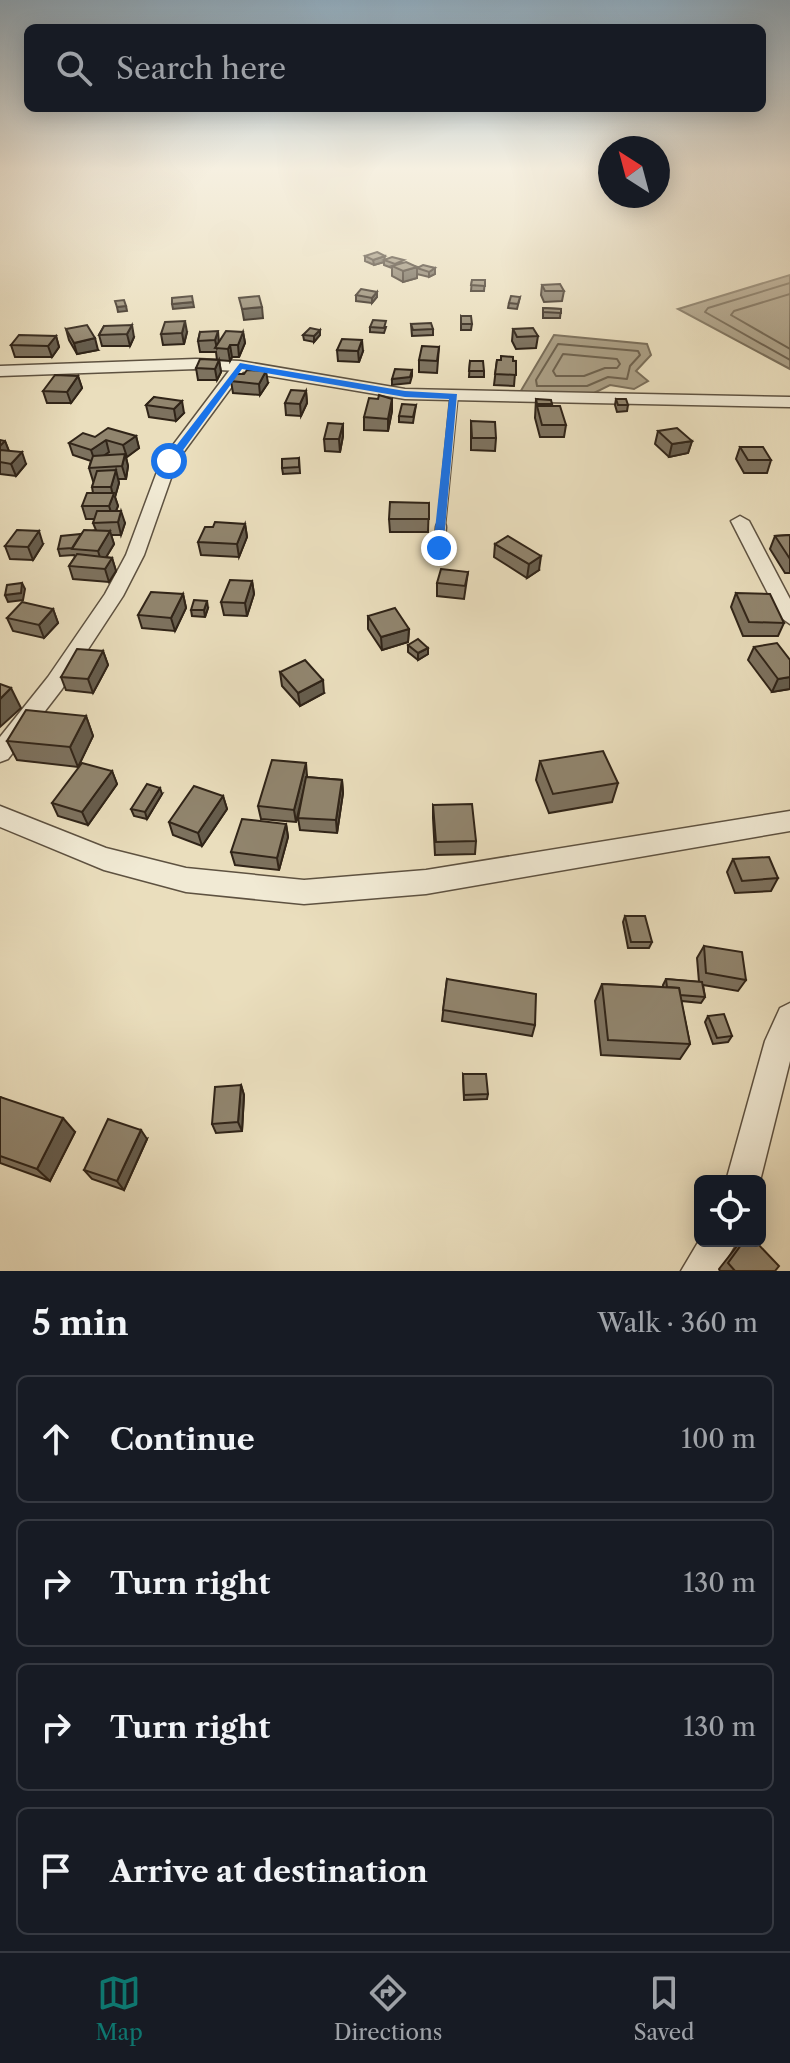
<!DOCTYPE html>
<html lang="en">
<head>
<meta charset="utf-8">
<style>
	body { margin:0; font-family:"Libre Caslon Text",serif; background:#20242c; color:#f1f3f6 }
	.controls { position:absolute; right:24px; bottom:24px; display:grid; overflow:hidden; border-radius:12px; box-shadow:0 4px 20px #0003 }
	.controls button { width:72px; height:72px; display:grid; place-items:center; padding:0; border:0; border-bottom:2px solid #363941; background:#171b24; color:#f1f3f6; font:40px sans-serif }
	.compass { position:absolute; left:598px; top:136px; width:72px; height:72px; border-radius:50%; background:#171b24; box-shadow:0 4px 20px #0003; rotate:324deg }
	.stop { position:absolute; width:24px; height:24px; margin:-18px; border:6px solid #1a73e8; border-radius:50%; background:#fff }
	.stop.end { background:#1a73e8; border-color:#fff; box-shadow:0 2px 8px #0008 }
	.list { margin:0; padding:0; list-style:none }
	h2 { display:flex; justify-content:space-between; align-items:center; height:104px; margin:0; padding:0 32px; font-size:34px }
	h2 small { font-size:26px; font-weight:400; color:#9ea1a6 }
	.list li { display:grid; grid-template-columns:52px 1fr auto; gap:24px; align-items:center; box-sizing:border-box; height:128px; margin:0 16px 16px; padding:0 16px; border:2px solid #363941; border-radius:12px }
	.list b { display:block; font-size:30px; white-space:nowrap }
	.list em { font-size:26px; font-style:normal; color:#9ea1a6 }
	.icon { flex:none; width:44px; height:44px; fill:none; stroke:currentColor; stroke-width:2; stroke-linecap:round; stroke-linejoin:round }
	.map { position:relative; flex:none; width:790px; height:1271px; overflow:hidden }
	.search { position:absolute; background:#171b24; box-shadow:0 4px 20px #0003; left:24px; right:24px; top:24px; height:88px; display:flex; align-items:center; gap:20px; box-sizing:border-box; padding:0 28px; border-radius:12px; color:#9ea1a6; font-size:30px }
	.sheet { height:680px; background:#171b24 }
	nav { display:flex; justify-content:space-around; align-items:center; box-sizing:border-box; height:112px; border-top:2px solid #363941; background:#171b24; font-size:22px; color:#9ea1a6 }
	nav a { display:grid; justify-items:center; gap:4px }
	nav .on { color:#0f766e }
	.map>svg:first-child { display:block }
</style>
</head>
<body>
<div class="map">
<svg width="790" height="1271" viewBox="0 0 790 1271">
	<rect width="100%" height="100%" fill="#eadebd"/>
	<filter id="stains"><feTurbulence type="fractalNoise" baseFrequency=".0025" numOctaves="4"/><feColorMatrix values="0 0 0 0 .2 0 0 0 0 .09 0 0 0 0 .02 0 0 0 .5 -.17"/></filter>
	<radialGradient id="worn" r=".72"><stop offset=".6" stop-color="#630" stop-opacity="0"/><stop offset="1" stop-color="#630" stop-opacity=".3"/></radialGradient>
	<!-- water -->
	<g fill="#ab9f85" stroke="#7a6e59" stroke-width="2">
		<polygon points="790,275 790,369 678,309"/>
		<polygon points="554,335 647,344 651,355 636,371 648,381 634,389 610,385 592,394 519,394"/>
	</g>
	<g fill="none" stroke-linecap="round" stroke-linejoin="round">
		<!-- shore -->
		<g stroke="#6e624e" stroke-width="2">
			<polyline points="790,283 708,308 705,312 790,360"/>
			<polyline points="790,294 734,311 731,315 790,349"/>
			<polygon points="558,344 638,351 640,355 630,366 627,379 608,377 587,386 537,386 536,380"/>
			<polygon points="563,354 617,359 620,364 617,368 605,368 584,376 556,376 553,371"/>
		</g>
		<defs>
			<polyline id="service-far1" points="441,529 454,396"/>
			<polyline id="service" points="439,548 441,527"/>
			<g id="minor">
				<polygon points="235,363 247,366 177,461 144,555 123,596 62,689 8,759 0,762 0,737 48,677 105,594 126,555 161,461"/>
				<polygon points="740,516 749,521 790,599 790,624 780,617 731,521"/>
				<polygon points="0,806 106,848 186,868 304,880 426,870 790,811 790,831 426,894 304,904 186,892 104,870 0,827"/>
				<polygon points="790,1003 790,1061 760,1181 726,1181 765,1041 780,1008"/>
				<polygon points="700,1239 737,1241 720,1271 681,1271"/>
			</g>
			<polygon id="tertiary" points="196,359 240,361 405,389 790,397 790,407 405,399 240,371 196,369 0,376 0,366"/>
		</defs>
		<!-- service-far1 casing -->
		<use href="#service-far1" stroke="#5e5241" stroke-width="10"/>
		<!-- service casing -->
		<use href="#service" stroke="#5e5241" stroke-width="13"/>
		<!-- minor casing -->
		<use href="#minor" stroke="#5e5241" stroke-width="3"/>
		<!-- tertiary casing -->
		<use href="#tertiary" stroke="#5e5241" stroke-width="3"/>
		<!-- service-far1 -->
		<use href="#service-far1" stroke="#f1ead4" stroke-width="8"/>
		<!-- service -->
		<use href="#service" stroke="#f1ead4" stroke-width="10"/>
		<!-- minor -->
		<use href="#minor" fill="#f1ead4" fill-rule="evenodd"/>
		<!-- tertiary -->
		<use href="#tertiary" fill="#f1ead4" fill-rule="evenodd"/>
	</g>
	<!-- wall -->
	<g fill="#7d725f" stroke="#302418" stroke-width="2">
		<polygon points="365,256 404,263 417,267 435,268 435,274 429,277 417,274 417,278 403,282 392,276 392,268 384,265 384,262 374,265 365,261"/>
		<polygon points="472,280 485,280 484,291 471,291"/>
		<polygon points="542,285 564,291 562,301 544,302 541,295"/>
		<polygon points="377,292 377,297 372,303 356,301 356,295"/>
		<polygon points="520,297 517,309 508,308 509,303"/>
		<polygon points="543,308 561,309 560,318 543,318"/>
		<polygon points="461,316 472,324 471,330 461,330"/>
		<polygon points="411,324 433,329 433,335 412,336"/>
		<polygon points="104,326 134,337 130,346 102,346 99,335"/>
		<polygon points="370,327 386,327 384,333 370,332"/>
		<polygon points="66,329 98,350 77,354 69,340"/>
		<polygon points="513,329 538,336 536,348 516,349 512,341"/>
		<polygon points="320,330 320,335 314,342 304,340 303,335"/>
		<polygon points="187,332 184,344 163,345 161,334"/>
		<polygon points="200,332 219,342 243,332 245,343 239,357 232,357 230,361 217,360 216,352 200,352 198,341"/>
		<polygon points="56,336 59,347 52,357 15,357 11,345"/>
		<polygon points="439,347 437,373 419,372 419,360"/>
		<polygon points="337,350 363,351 359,362 338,361"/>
		<polygon points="219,360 221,372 217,380 198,380 196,368"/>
		<polygon points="497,360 516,361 514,386 494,385"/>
		<polygon points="470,361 484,371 484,377 469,377"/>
		<polygon points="78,376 82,388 71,403 47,403 43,391"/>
		<polygon points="231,381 268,383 260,395 233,393"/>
		<polygon points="306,391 307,403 301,416 286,415 285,403"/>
		<polygon points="154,397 184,413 176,421 149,417 146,405"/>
		<polygon points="392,399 392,411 388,431 364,430 364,417"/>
		<polygon points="536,399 552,404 552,406 566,425 564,437 540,437 535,418"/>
		<polygon points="616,399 628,405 627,411 617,412 615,405"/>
		<polygon points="416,405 413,423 399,422 399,416"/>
		<polygon points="471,421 496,438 495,451 471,450"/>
		<polygon points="343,424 343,436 340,452 325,451 324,439"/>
		<polygon points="658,431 692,441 688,453 669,457 655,444"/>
		<polygon points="136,436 139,448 126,457 128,466 126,479 118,479 119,483 115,497 118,506 116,511 125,523 121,535 111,535 114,544 106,557 112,558 116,571 109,582 73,579 69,566 75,557 74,555 60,556 58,549 81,534 96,530 93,523 95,519 86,519 82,506 93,493 92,487 94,481 93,481 89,468 91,461 73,455 69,443 95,437"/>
		<polygon points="0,440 5,441 9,451 26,464 16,476 0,474"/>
		<polygon points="740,447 771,460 767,473 744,473 736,459"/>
		<polygon points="299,458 300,473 283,474 282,468"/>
		<polygon points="429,503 428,532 390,532 389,519"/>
		<polygon points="245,524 247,537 239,557 201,555 198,542 213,527"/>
		<polygon points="790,535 790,573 785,573 770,549 775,536"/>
		<polygon points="43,544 33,560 10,559 5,546"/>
		<polygon points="495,544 539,570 527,578 494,557"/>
		<polygon points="468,572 464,599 437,596 437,583"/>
		<polygon points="252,581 254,594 247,616 224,615 221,602"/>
		<polygon points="736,593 784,623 778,636 743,636 731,607"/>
		<polygon points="183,594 186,608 175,631 142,628 138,615"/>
		<polygon points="208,608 205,617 192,616 191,610"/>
		<polygon points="53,609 58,623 44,638 13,631 7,618"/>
		<polygon points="368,616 409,629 408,642 382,650 368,629"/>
		<polygon points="408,645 428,648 428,654 418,660 408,652"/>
		<polygon points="754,647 790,660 790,689 772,692 748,660"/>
		<polygon points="103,651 108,665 93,693 66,690 61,677"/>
		<polygon points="280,672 324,693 300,706 282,686"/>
		<polygon points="86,716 93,736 78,767 17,760 7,741"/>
		<polygon points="540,761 618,783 612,802 549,813 536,780"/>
		<polygon points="112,771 117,784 88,825 58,816 52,803"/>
		<polygon points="307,776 307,777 342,780 343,793 337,833 300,830 298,818 302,798 296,822 261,819 258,806"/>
		<polygon points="162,794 147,819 134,816 131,809"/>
		<polygon points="223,796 227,809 202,846 173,835 169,822"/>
		<polygon points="433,805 476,841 475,854 435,855 433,818"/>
		<polygon points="286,824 288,837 279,870 235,865 231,852"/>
		<polygon points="733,859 778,878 771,891 735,893 727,872"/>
		<polygon points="625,916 652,942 649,948 628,948 623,922"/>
		<polygon points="704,946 746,980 738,991 703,985 705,997 701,1003 681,1001 690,1044 680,1059 601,1055 595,1001 602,984 663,987 663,985 666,979 699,982 697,958"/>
		<polygon points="447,979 535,1025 532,1036 442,1021"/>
		<polygon points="708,1016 732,1036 728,1042 713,1044 705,1022"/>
		<polygon points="463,1074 488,1094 487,1099 464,1100"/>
		<polygon points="241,1085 244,1095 242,1131 216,1133 212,1124"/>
		<polygon points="0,1097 75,1132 50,1181 0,1163"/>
		<polygon points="147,1139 124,1190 92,1179 84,1170"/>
		<polygon points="741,1241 755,1241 775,1271 720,1271 719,1269"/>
	</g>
	<!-- shaded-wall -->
	<g fill="#665d4d" stroke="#302418" stroke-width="2">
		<polygon points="385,256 384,262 374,265 373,260"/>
		<polygon points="417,267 417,278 403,282 403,271"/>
		<polygon points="435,268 435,274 429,277 429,272"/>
		<polygon points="377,292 377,297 372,303 372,298"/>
		<polygon points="193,302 194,307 173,309 172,304"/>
		<polygon points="126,306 127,311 118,312 117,307"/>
		<polygon points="262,307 263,318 244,320 242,309"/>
		<polygon points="185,321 187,332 184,344 182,333"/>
		<polygon points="132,325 134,337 130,346 127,334"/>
		<polygon points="320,330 320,335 314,342 314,336"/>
		<polygon points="218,331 219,343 217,348 215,340"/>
		<polygon points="243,332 245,343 239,357 238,345"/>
		<polygon points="56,336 59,347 52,357 48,346"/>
		<polygon points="95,338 98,350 77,354 74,343"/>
		<polygon points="362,340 363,351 359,362 358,351"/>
		<polygon points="230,345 232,357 230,361 228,349"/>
		<polygon points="219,360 221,372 217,380 215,369"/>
		<polygon points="412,370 412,376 410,383 392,385 392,379"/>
		<polygon points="266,371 268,383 260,395 259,384"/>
		<polygon points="78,376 82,388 71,403 67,392"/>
		<polygon points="306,391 307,403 301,416 300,404"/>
		<polygon points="392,399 392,411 388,431 388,419"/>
		<polygon points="182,401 184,413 176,421 174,409"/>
		<polygon points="343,424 343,436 340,452 339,439"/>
		<polygon points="136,436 139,448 127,457 123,445"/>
		<polygon points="106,440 109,452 95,462 91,450"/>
		<polygon points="5,441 10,454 0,461 0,446"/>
		<polygon points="692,441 688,453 669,457 672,444"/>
		<polygon points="22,452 26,464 16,476 11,464"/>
		<polygon points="125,454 128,466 126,479 122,466"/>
		<polygon points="116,470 119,483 115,497 118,506 113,518 109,506 113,496 111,487"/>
		<polygon points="121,511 125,523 121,535 118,522"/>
		<polygon points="245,524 247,537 239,557 237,544"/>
		<polygon points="39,531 43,544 33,560 28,547"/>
		<polygon points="110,531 114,544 102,564 98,551"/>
		<polygon points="541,556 539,570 527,578 529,564"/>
		<polygon points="112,558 116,571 109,582 105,569"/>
		<polygon points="252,581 254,594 247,616 245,603"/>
		<polygon points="22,583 25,589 23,600 8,602 5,595"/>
		<polygon points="183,594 186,608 175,631 171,618"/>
		<polygon points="207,601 208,608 205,617 204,610"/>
		<polygon points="53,609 58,623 44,638 39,625"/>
		<polygon points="409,629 408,642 382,650 381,637"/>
		<polygon points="428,648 428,654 418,660 418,653"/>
		<polygon points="103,651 108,665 93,693 88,679"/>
		<polygon points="790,677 790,689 772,692 778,679"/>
		<polygon points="323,680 324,693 300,706 298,693"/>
		<polygon points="11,688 21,708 0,727 0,699"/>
		<polygon points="86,716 93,736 78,767 70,747"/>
		<polygon points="306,763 307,776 296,822 294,810"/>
		<polygon points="112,771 117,784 88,825 82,812"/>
		<polygon points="342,780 343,793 337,833 336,820"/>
		<polygon points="160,788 162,794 147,819 145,812"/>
		<polygon points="223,796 227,809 202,846 198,833"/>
		<polygon points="286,824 288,837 279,870 277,858"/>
		<polygon points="241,1085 244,1095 242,1131 238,1122"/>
		<polygon points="63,1118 75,1132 50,1181 37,1169"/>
		<polygon points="141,1130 147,1139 124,1190 117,1181"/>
	</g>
	<!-- building -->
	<g fill="#91856e" stroke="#302418" stroke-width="2">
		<polygon points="377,252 385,256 373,260 365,256"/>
		<polygon points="392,257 404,260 395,264 384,260"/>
		<polygon points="406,262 417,267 403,271 392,266"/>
		<polygon points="423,265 435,268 429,272 417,268"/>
		<polygon points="472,280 485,280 485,286 471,285"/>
		<polygon points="560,284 564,291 545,291 542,285"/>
		<polygon points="361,289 377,292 372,298 356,295"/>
		<polygon points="192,296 193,302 172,304 172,298"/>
		<polygon points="259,296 262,307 242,309 239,298"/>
		<polygon points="511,296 520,297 518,304 509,303"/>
		<polygon points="124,300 126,306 117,307 115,301"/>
		<polygon points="543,308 561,309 561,313 543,312"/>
		<polygon points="461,316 471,316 472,324 461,324"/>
		<polygon points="373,320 386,321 384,328 370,327"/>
		<polygon points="185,321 182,333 161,334 165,322"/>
		<polygon points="431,323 433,329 413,330 411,324"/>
		<polygon points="87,325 95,338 74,343 66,329"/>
		<polygon points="132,325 127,334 99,335 104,326"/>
		<polygon points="310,328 320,330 314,336 303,335"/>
		<polygon points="533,328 538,336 517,337 513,329"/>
		<polygon points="218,331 215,340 198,341 200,332"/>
		<polygon points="226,331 243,332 238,345 230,345 228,349 215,348"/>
		<polygon points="19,335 56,336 48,346 11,345"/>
		<polygon points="342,339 362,340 358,351 337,350"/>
		<polygon points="422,346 439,347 437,361 419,360"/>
		<polygon points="501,356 513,357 513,361 516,361 516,375 495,374 497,360 501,360"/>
		<polygon points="200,359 219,360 215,369 196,368"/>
		<polygon points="470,361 483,361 484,371 469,371"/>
		<polygon points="395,369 412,370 410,377 392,379"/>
		<polygon points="247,370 266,371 259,384 231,381 236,374 244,374"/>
		<polygon points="55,375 78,376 67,392 43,391"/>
		<polygon points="291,390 306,391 300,404 285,403"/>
		<polygon points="379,395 392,399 388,419 364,417 369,398 378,399"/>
		<polygon points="154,397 182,401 174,409 146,405"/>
		<polygon points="536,399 551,400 552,404 537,404"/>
		<polygon points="616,399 626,399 628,405 618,405"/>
		<polygon points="402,404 416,405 413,417 399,416"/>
		<polygon points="537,406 560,406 566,425 542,425"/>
		<polygon points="471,421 495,422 496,438 472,438"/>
		<polygon points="328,423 343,424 339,439 324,439"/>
		<polygon points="108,428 136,436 123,445 106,440 91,450 69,443 83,433 95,437"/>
		<polygon points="677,428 692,441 672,444 658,431"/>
		<polygon points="740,447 763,447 771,460 748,460"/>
		<polygon points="0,450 22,452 11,464 0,462"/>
		<polygon points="125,454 122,466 89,468 93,456"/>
		<polygon points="299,458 299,467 282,468 282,459"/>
		<polygon points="116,470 111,487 92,487 97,471"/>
		<polygon points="87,493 114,493 109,506 82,506"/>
		<polygon points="390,502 429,503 429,519 389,519"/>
		<polygon points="97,511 121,511 118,522 93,523"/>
		<polygon points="215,522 245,524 237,544 198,542 205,527 213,527"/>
		<polygon points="17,530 39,531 28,547 5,546"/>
		<polygon points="84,530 110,531 98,551 72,549"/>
		<polygon points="81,534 72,548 58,549 61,536"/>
		<polygon points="790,535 790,559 775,536"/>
		<polygon points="508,536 541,556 529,564 495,544"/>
		<polygon points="77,554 112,558 105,569 69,566"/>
		<polygon points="441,569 468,572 465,586 437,583"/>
		<polygon points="230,580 252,581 245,603 221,602"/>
		<polygon points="22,583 21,593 5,595 7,585"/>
		<polygon points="151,592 183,594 171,618 138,615"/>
		<polygon points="736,593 770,594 784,623 749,622"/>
		<polygon points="194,600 207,601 204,610 191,610"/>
		<polygon points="22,602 53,609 39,625 7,618"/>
		<polygon points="395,608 409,629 381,637 368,616"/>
		<polygon points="418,639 428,648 418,653 408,645"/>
		<polygon points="777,643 790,660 790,677 778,679 754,647"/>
		<polygon points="77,649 103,651 88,679 61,677"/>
		<polygon points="305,660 323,680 298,693 280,672"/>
		<polygon points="0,684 11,688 0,699"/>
		<polygon points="26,710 86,716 70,747 7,741"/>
		<polygon points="603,751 618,783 553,794 540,761"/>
		<polygon points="272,760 306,763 294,810 258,806"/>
		<polygon points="82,763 112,771 82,812 52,803"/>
		<polygon points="306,777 342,780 336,820 298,818"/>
		<polygon points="147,784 160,788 145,812 131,809"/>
		<polygon points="194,786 223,796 198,833 169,822"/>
		<polygon points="472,804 476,841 436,842 433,805"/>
		<polygon points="242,819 286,824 277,858 231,852"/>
		<polygon points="769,857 778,878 742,881 733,859"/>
		<polygon points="625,916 645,916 652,942 631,942"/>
		<polygon points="704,946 742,952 746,980 706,973"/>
		<polygon points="447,979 536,994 535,1025 443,1010"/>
		<polygon points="666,979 702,982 705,997 680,995 679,988 667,987"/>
		<polygon points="602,984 679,988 690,1044 608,1040"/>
		<polygon points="724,1014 732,1036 717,1038 708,1016"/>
		<polygon points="463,1074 486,1074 488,1094 464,1095"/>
		<polygon points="241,1085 238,1122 212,1124 215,1087"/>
		<polygon points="0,1097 63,1118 37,1169 0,1156"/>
		<polygon points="108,1119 141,1130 117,1181 84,1170"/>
		<polygon points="744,1241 755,1241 779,1266 775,1271 735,1271 728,1263"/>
	</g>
	<!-- sky -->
	<linearGradient id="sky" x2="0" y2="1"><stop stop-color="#8facc0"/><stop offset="0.49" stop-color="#f6f0e1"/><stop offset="1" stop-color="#f6f0e1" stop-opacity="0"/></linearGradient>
	<rect width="790" height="344" fill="url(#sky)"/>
	<!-- route -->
	<polygon fill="#1a73e8" points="240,363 405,391 457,394 443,551 433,548 449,399 405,397 242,369 173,464 166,464 166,459"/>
	<rect width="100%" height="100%" filter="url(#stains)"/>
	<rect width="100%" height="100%" fill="url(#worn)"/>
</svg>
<div class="controls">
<button><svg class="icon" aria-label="locate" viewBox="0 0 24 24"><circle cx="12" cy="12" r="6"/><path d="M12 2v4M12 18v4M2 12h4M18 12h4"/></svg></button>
</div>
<svg class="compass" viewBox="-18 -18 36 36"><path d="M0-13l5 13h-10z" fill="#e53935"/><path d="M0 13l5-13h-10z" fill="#9ea1a6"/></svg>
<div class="stop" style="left:169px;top:461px"></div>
<div class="stop end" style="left:439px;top:548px"></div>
<div class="search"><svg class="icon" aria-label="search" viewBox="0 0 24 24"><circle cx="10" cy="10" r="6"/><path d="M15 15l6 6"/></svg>Search here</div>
</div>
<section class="sheet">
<h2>5 min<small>Walk · 360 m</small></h2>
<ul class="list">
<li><svg class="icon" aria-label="ahead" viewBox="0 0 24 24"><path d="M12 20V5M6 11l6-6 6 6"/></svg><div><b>Continue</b></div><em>100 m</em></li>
<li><svg class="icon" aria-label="right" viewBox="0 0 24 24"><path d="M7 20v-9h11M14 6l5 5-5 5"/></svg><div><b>Turn right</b></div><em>130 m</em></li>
<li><svg class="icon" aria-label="right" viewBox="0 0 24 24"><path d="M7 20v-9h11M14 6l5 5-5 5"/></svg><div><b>Turn right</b></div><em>130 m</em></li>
<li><svg class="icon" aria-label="arrive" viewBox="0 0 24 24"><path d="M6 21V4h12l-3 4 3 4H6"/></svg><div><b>Arrive at destination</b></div></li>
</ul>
</section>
<nav>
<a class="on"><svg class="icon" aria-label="map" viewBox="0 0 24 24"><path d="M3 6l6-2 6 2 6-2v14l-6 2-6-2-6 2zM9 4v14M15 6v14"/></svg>Map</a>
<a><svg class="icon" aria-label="directions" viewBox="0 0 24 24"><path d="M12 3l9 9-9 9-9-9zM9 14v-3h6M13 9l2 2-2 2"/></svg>Directions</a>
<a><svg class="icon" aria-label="saved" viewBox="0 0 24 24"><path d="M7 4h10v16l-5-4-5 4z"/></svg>Saved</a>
</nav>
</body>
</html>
